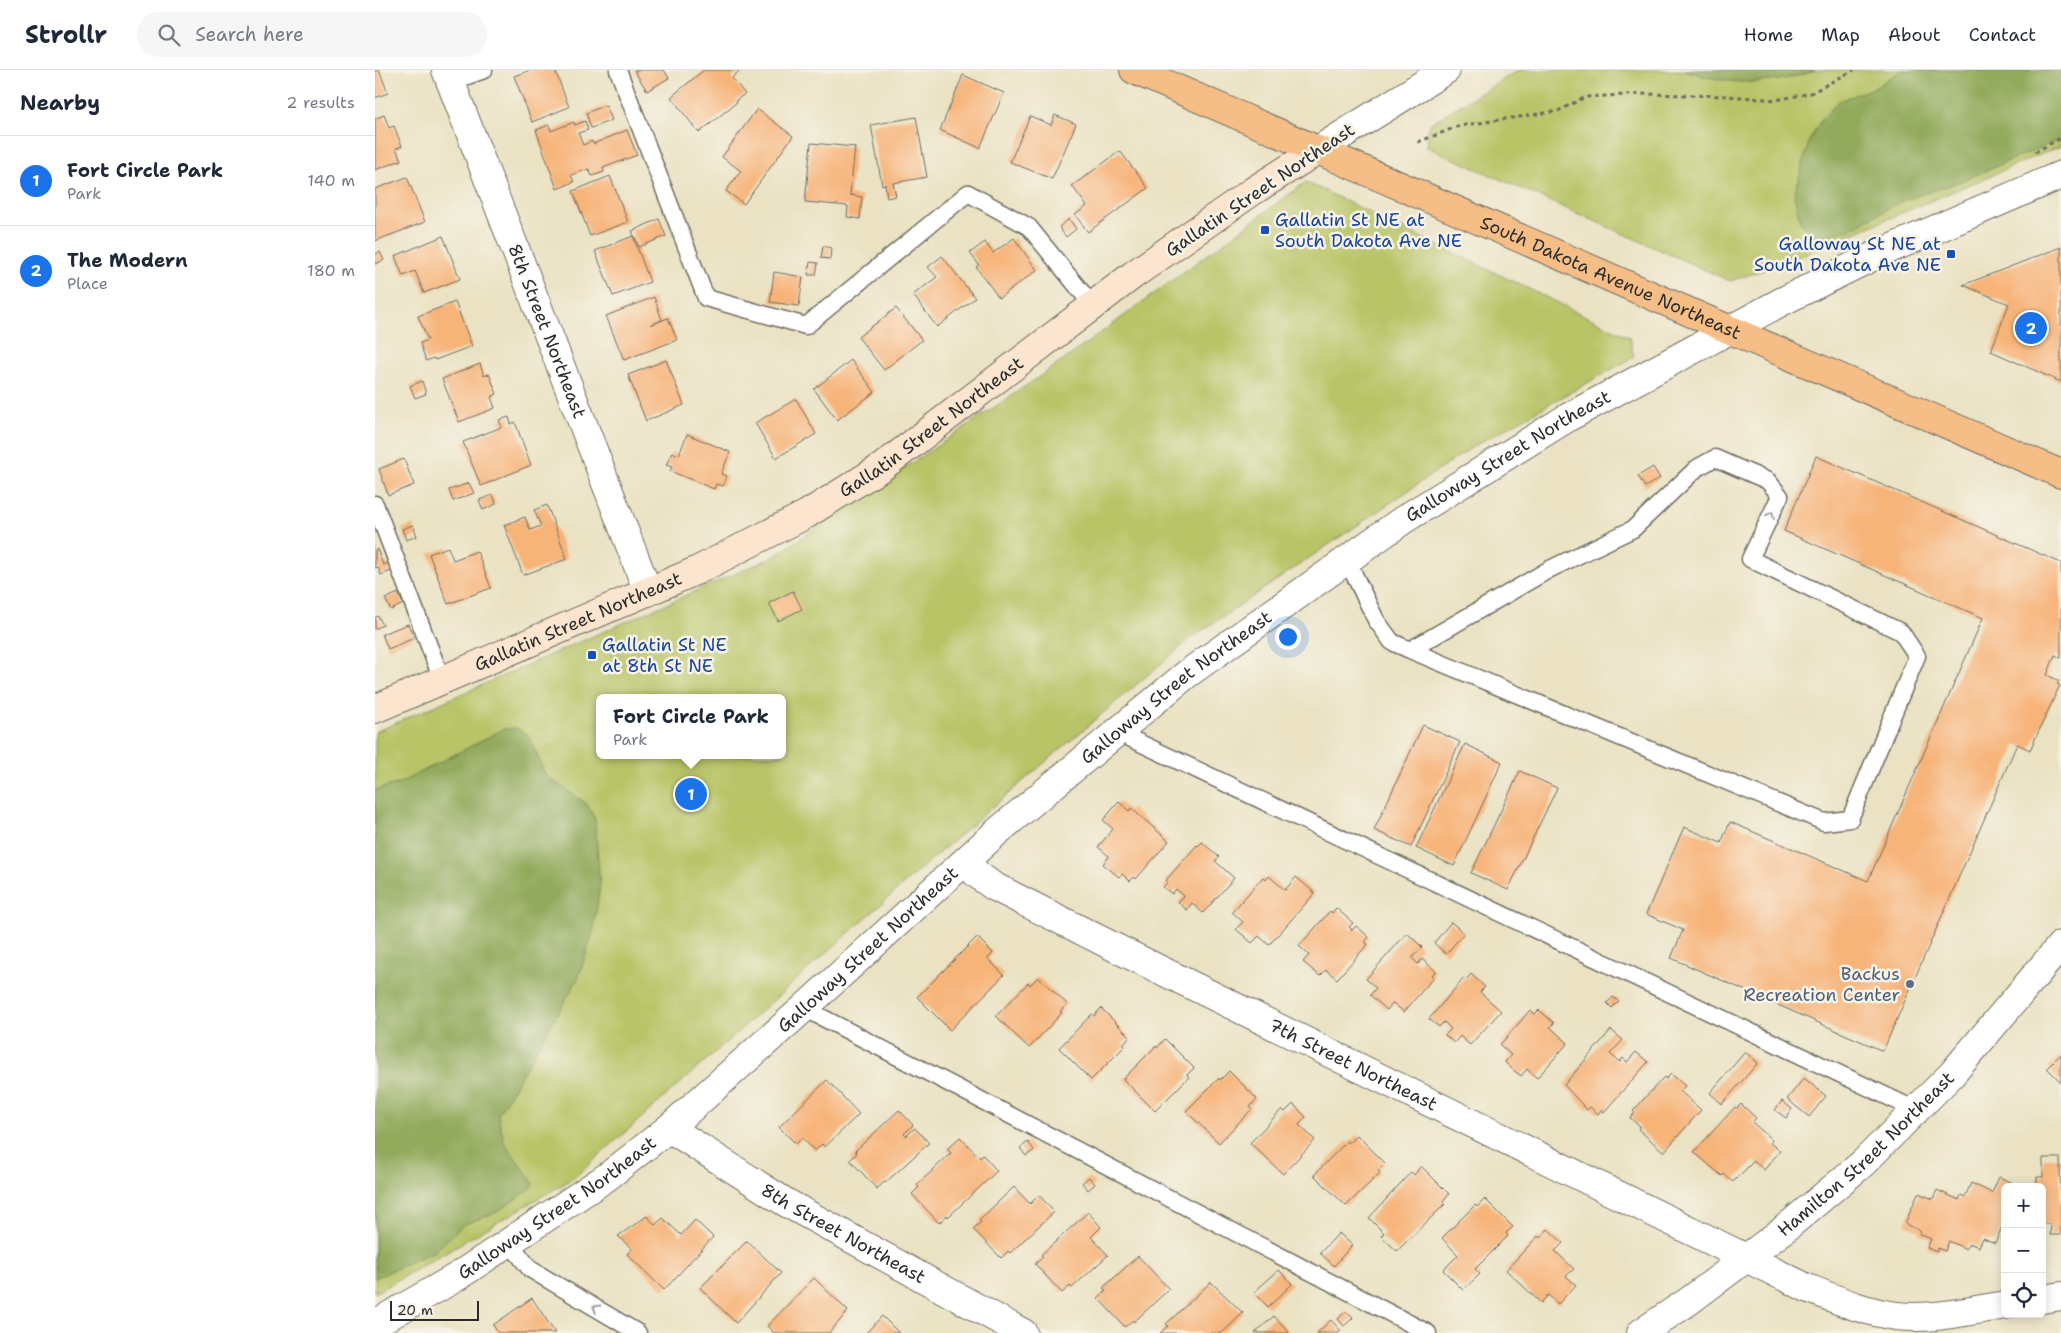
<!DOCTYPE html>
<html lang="en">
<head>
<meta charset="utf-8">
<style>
	body { margin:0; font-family:"Shantell Sans",sans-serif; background:#f6f6f7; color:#1f2937 }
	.controls { position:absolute; right:15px; bottom:15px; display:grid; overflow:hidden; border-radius:8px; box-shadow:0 2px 12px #0003 }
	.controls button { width:45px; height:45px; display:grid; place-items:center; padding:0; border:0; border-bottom:1px solid #e0e1e3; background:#fff; color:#1f2937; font:25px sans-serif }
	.scale { position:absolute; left:15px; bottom:12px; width:89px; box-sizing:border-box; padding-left:5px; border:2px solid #2b2b2b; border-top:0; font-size:14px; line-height:18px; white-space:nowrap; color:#2b2b2b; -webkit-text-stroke:4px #f7f3e8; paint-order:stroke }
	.you { position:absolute; left:912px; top:566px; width:18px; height:18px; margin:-12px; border:4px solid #fff; border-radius:50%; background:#1a73e8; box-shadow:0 0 0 8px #1a73e833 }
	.badge { display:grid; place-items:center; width:32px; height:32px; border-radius:50%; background:#1a73e8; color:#fff; font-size:16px; font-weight:700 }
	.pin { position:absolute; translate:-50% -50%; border:2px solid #fff; box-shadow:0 1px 5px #0006 }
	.popup { position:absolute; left:221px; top:624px; width:190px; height:65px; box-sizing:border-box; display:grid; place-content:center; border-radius:8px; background:#fff; filter:drop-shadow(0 1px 4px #0005); font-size:16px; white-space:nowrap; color:#747a83 }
	.popup b { font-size:19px; color:#1f2937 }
	.popup::after { content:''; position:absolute; left:50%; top:100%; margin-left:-10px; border:10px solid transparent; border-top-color:#fff }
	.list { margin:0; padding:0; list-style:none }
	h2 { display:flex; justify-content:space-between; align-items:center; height:65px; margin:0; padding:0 20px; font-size:21px }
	h2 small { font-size:16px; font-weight:400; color:#747a83 }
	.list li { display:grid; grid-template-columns:32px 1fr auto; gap:15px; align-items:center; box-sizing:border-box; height:90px; padding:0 20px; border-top:1px solid #e0e1e3 }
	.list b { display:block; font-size:19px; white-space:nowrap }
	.list p { margin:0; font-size:16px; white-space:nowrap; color:#747a83 }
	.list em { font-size:16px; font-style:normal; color:#747a83 }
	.icon { flex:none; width:28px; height:28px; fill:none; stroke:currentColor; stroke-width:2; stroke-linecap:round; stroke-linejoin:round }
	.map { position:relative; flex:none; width:1686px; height:1263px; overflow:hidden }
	header { display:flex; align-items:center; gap:30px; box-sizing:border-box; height:70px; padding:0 25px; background:#fff; border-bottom:1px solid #e0e1e3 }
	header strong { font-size:24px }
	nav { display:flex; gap:28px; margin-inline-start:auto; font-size:18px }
	.search { width:350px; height:45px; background:#f6f6f7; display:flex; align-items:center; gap:12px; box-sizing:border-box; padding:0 18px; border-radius:28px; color:#747a83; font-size:19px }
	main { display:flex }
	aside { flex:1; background:#fff }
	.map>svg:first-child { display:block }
</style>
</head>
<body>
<header>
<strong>Strollr</strong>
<div class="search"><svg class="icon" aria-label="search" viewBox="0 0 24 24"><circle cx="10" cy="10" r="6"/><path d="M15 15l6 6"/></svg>Search here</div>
<nav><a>Home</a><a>Map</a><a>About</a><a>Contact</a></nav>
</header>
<main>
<aside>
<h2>Nearby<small>2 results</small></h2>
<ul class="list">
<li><span class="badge">1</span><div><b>Fort Circle Park</b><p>Park</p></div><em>140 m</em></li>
<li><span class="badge">2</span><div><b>The Modern</b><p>Place</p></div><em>180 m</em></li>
</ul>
</aside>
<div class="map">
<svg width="1686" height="1263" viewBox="0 0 1686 1263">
	<rect width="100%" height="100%" fill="#f7f3e8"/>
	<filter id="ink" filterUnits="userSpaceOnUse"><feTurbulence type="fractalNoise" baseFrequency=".02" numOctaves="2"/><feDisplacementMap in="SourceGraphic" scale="10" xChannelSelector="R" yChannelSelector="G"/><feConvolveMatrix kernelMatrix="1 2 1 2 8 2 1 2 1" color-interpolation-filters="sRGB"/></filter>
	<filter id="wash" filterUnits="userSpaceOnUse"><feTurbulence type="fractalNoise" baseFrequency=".0096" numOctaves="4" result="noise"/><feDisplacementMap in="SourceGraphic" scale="20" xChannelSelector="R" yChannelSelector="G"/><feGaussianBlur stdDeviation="1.12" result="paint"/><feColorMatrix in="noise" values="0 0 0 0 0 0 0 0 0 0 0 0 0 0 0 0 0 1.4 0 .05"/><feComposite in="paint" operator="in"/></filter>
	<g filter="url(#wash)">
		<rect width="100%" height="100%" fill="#eae2c2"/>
		<!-- green -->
		<g fill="#b8c466" stroke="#727848" fill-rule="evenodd">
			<polygon points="1144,0 1686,0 1686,76 1401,196 1355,211 1052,77 1054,54"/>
			<path d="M931 112 1254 267 1259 287 1099 376 815 569 559 787 199 1108 0 1223V662L398 487 689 290ZM225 628H407V685H225Z"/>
		</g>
		<!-- forest -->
		<g fill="#92aa5b" stroke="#5e6a43">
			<path d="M1310 0H1440C1433 4 1425 5 1418 7 1382 16 1344 13 1310 0Z"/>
			<polygon points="1527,0 1686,0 1686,69 1584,112 1529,130 1473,160 1446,168 1437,165 1426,154 1419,126 1434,71 1446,50 1464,31 1501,17"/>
			<polygon points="141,658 154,666 171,706 211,733 220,749 225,816 218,862 203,909 123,1044 129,1072 159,1114 155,1119 122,1142 88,1155 60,1181 0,1208 0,720 25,713 129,659"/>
		</g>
		<g id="blocks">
			<!-- building -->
			<g fill="#f7b479">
				<polygon points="0,0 4,0 13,23 0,28"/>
				<polygon points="156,0 180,0 194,37 157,52 139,6"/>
				<polygon points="259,0 289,0 294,8 272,21"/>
				<polygon points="329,0 365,0 357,8 370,24 361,30 362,32 324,63 296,27"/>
				<polygon points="588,5 629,23 605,78 565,60"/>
				<polygon points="231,35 237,50 216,58 211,43"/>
				<polygon points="382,39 418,66 369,134 351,121 366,101 347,87"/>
				<polygon points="9,45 14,58 19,56 27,76 21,78 26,90 0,100 0,49"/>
				<polygon points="680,45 701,54 677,109 635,92 655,46 676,55"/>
				<polygon points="541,47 552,107 518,113 521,126 512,128 510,114 507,115 496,55"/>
				<polygon points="210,51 213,60 203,63 208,75 217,71 218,74 252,60 262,85 228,98 229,102 217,106 214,99 196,105 199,112 182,119 161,60 174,55 176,61 199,52 200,55"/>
				<polygon points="436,73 480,77 475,125 487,127 485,149 472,147 473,136 430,132"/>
				<polygon points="745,81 773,118 713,162 700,145 712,136 697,116"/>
				<polygon points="235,106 253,152 215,166 198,121"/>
				<polygon points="32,107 50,152 0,171 0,119"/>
				<polygon points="284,149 291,166 264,177 257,161"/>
				<polygon points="694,149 701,159 691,167 684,157"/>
				<polygon points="68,166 85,209 49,223 40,201 28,206 20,186"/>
				<polygon points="258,166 275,212 238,226 220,181"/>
				<polygon points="639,168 662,200 624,228 601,197 604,195 595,183 610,172 618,183"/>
				<polygon points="448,176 456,178 455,189 446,188"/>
				<polygon points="1686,177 1686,312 1616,281 1634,234 1588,215"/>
				<polygon points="5,182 9,190 0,194 0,184"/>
				<polygon points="567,186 600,228 562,257 538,225 562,207 553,197"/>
				<polygon points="435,192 443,193 441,205 433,205"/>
				<polygon points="399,202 428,207 424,236 395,232"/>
				<polygon points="279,227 287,250 275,255 293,248 302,270 249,290 231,246"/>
				<polygon points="80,232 97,276 60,290 59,288 51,291 45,273 53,270 43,246"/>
				<polygon points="521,238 547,270 509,300 483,267"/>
				<polygon points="291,290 309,335 271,351 253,305"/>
				<polygon points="476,290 500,322 462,350 439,319"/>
				<polygon points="105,294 109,306 114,304 122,324 116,327 120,338 84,352 67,309"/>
				<polygon points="47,311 51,324 40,328 35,316"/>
				<polygon points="421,329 441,364 401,388 380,353"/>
				<polygon points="134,347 136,354 140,352 156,395 106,416 88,372 127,357 124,350"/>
				<polygon points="312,364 355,382 346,404 352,406 348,416 341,414 339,419 295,401 297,397 291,395 297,382 304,385"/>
				<polygon points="1441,386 1686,493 1686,588 1680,585 1672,605 1684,611 1682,614 1685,615 1655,680 1642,674 1508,981 1296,888 1308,860 1271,844 1309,757 1346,773 1355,752 1493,811 1608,548 1409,461"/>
				<polygon points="29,389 39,415 13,425 4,399"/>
				<polygon points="1278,397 1285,408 1270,417 1263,406"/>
				<polygon points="94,413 99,423 78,431 74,420"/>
				<polygon points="118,425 121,434 108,440 104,430"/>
				<polygon points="172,435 192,489 148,505 129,455 150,447 155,460 166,456 159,440"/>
				<polygon points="38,455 42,466 31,470 27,459"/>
				<polygon points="73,477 78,490 102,481 116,518 73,534 54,484"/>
				<polygon points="2,479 8,495 13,493 16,501 6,505 3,497 0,498 0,480"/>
				<polygon points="418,521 427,539 403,551 394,533"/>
				<polygon points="23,523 28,534 16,540 10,529"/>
				<polygon points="3,546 8,555 0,559 0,548"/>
				<polygon points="33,554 39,568 13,579 7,564"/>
				<polygon points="1048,655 1085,672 1036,777 999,760"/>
				<polygon points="1090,674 1127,692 1079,796 1041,778"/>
				<polygon points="1145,701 1182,718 1133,820 1096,803"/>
				<polygon points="744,732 754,741 756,738 794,771 761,809 759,807 755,811 747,804 744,807 728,794 734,786 723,777 738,759 728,750"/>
				<polygon points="827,772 844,787 840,791 859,808 828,843 817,833 812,840 803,832 809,826 801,819 797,824 788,817 793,812 791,810 822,775 823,776"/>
				<polygon points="894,806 910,820 921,807 940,823 894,875 884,866 877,873 861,859 868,852 857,842 888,807 891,810"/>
				<polygon points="961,838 978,853 974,857 977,860 981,856 994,867 990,872 993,874 962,909 951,900 945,906 928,892 934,885 924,876 955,841 957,843"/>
				<polygon points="1076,852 1089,863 1071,884 1059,873"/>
				<polygon points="1032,863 1047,877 1037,888 1043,894 1047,889 1061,901 1057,905 1059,907 1029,942 1018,933 1012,940 995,925 1001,918 991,909"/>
				<polygon points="602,867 618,883 613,889 629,905 575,960 542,927"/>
				<polygon points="1096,904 1110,917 1105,922 1126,941 1095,975 1085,966 1079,973 1070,965 1076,959 1069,952 1064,957 1054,949 1089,908 1092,909"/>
				<polygon points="663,907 692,934 685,942 687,943 654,978 621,946 653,913 655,915"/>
				<polygon points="1238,927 1244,931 1237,938 1232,933"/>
				<polygon points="726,938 755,967 748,974 750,976 716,1010 684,978 717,944 719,946"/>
				<polygon points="1155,940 1160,944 1164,940 1179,953 1175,957 1193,973 1162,1008 1152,999 1146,1006 1137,999 1130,992 1136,985 1125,975"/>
				<polygon points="1236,960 1248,970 1235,984 1245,992 1248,988 1252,992 1261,982 1273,992 1229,1042 1227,1039 1223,1044 1215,1037 1212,1040 1189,1015"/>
				<polygon points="790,969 819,998 812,1005 814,1007 780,1041 748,1009 781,976 782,978"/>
				<polygon points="1370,982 1383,993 1347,1034 1335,1023"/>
				<polygon points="1686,984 1686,1012 1672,998"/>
				<polygon points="854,1001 882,1029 875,1037 877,1039 844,1073 811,1041 844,1008 845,1010"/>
				<polygon points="1296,1004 1310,1016 1305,1021 1326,1040 1289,1082 1263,1059 1265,1056 1255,1048 1260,1043 1258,1041 1289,1007 1291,1009"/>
				<polygon points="1429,1008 1451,1026 1434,1047 1412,1029"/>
				<polygon points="452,1010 484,1044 450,1077 447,1074 440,1081 427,1068 421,1074 404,1057"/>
				<polygon points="1407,1031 1417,1039 1411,1048 1400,1040"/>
				<polygon points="918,1034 931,1047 924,1055 940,1070 908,1104 875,1073 907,1039 910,1042"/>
				<polygon points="1366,1034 1381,1048 1377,1052 1397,1070 1395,1073 1405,1081 1389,1100 1379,1091 1358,1112 1349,1104 1347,1106 1319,1082 1360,1037 1362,1038"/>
				<polygon points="524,1040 538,1055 529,1064 531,1066 540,1058 554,1073 510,1113 509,1112 502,1119 475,1090 482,1083 480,1081"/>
				<polygon points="982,1065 1010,1093 1003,1100 1005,1103 971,1136 939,1105 972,1071 974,1073"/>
				<polygon points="585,1067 604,1087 605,1088 608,1085 622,1101 573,1147 572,1145 564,1153 537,1124 544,1117 542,1115 576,1083 572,1079"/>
				<polygon points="653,1072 659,1080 651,1086 645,1078"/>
				<polygon points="1668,1088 1685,1088 1686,1165 1675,1165 1676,1154 1667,1154 1667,1117 1662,1117 1662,1107 1668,1107"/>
				<polygon points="1046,1096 1074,1124 1068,1132 1070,1134 1022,1181 1006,1166 1009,1163 994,1148 1036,1102 1039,1105"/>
				<polygon points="714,1107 720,1114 713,1120 707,1113"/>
				<polygon points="1624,1107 1640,1114 1640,1117 1630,1117 1630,1150 1620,1173 1608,1168 1604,1177 1594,1173 1591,1179 1574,1171 1570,1181 1563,1178 1562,1182 1552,1178 1556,1169 1544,1164 1546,1161 1530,1154 1543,1123 1558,1129 1562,1120 1584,1130 1586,1125 1590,1127 1596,1113 1617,1123"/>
				<polygon points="639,1117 655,1134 664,1125 679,1142 635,1183 633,1181 626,1188 598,1159 606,1152 604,1150"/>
				<polygon points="1110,1129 1138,1157 1131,1163 1133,1166 1100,1199 1105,1204 1088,1220 1068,1200 1083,1185 1067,1168 1100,1135 1102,1137"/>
				<polygon points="713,1142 726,1157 716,1167 733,1185 697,1218 695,1216 687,1223 660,1194 668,1187 666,1185"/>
				<polygon points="272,1146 280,1155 288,1148 306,1165 320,1150 338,1167 289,1220 252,1184 257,1179 243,1166"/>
				<polygon points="1173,1159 1188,1173 1180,1181 1199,1199 1191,1206 1201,1215 1183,1234 1173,1225 1166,1233 1131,1200 1163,1166 1165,1168"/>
				<polygon points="964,1163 977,1175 959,1196 945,1183"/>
				<polygon points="372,1171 406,1203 361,1253 325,1218"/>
				<polygon points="763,1186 794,1219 759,1252 758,1250 750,1257 723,1228 731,1221 728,1218"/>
				<polygon points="904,1200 917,1214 893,1237 879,1222"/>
				<polygon points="439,1208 473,1241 454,1263 399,1263 392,1256"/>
				<polygon points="836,1212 868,1243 847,1263 785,1263 793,1256 791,1254"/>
				<polygon points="157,1228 180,1263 123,1263 118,1255"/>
				<polygon points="971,1241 978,1248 969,1256 963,1249"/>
				<polygon points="507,1246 524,1263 491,1263"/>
				<polygon points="899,1246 914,1262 912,1263 880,1263"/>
				<polygon points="956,1250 966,1261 963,1263 942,1263"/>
			</g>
		</g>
	</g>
	<g filter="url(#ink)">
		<use href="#blocks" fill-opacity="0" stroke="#6e6b60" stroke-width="1"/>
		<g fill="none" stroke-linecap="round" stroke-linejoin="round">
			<defs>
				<g id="lane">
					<polyline points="243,0 331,228 431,256 593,123 654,157 718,236"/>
					<polyline points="76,12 109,0"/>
					<polyline points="0,434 67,610"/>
					<polyline points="972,490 1001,550 1017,572 1035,580 1449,752 1475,749 1542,586 1526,562 1375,489 1405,426 1393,411 1340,388 1322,398 1258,459 1175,499 1035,580"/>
					<polyline points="742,662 1541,1040"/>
					<polyline points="429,938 1053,1263"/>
					<polyline points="134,1172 155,1199 263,1263"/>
				</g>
				<g id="street">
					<path id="s1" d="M71 0 273 522"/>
					<polyline points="943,80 1071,0"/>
					<path id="s2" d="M590 792 603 805 618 816 747 881 1430 1217C1460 1229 1490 1242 1522 1246 1558 1250 1594 1241 1630 1235"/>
					<path id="s3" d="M294 1058 410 1132 648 1263"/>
					<polyline points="1667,1229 1686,1226"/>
					<path id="s4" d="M0 1254 80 1208 232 1107 294 1058 429 938 623 761 812 604 1028 450 1192 348 1406 232 1503 184 1686 105"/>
					<path id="s5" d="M1266 1263 1314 1231 1406 1162 1487 1094 1577 1004 1686 875"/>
				</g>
				<g id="secondary">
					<path id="s6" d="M0 639 323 500 432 444 507 397 758 205 878 121 943 80"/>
				</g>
				<g id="primary">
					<path id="s7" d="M759 0 1686 404"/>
				</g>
			</defs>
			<!-- lane casing -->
			<use href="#lane" stroke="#6e6b60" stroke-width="19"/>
			<!-- street casing -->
			<use href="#street" stroke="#6e6b60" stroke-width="30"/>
			<!-- secondary casing -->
			<use href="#secondary" stroke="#6e6b60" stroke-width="30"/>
			<!-- primary casing -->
			<use href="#primary" stroke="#6e6b60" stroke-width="30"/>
			<!-- path -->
			<g stroke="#6e6b60" stroke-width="3" stroke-dasharray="4 4" stroke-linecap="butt">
				<polyline points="1043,72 1084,56 1183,41 1210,27 1270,24 1353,26 1401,30 1436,23 1479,0"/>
				<polyline points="1660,82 1686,68"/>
			</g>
			<!-- lane -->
			<use href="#lane" stroke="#fff" stroke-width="16"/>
			<!-- street -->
			<use href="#street" stroke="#fff" stroke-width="28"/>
			<!-- secondary -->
			<use href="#secondary" stroke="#fbe5cf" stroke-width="28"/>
			<!-- primary -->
			<use href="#primary" stroke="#f6be87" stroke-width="28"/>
		</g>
		<!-- one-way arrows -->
		<defs><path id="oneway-chevron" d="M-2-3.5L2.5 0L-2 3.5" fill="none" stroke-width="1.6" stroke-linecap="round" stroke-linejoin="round" transform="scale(1.25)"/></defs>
		<g stroke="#a0a0a0">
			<use href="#oneway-chevron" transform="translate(1396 445) rotate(-65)"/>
			<use href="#oneway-chevron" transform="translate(221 1238) rotate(-149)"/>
		</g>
	</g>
	<!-- markers -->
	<g fill="#1a4fb4" stroke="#f7f3e8" stroke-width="2">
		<rect x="885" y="155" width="10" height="10" rx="2.5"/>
		<rect x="1571" y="179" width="10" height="10" rx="2.5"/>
		<rect x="212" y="580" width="10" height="10" rx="2.5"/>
	</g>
	<circle fill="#5c6f8a" stroke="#f7f3e8" stroke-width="2" cx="1535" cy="914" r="5"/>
	<g text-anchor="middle" stroke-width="5" stroke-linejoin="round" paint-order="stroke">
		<!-- street labels -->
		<g font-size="18" fill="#2b2b2b" stroke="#f7f3e8">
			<text transform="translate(885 120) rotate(-34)" y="6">Gallatin Street Northeast</text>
			<text dy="6" stroke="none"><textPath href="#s7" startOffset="520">South Dakota Avenue Northeast</textPath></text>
			<text dy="6" stroke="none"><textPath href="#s1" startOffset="280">8th Street Northeast</textPath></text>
			<text dy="6" stroke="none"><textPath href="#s6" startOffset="626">Gallatin Street Northeast</textPath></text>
			<text dy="6" stroke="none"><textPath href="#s4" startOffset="1431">Galloway Street Northeast</textPath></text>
			<text dy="6" stroke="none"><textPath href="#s6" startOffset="221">Gallatin Street Northeast</textPath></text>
			<text dy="6" stroke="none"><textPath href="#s4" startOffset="1026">Galloway Street Northeast</textPath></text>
			<text dy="6" stroke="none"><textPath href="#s4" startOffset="621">Galloway Street Northeast</textPath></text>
			<text dy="6" stroke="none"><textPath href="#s2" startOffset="439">7th Street Northeast</textPath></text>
			<text dy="6" stroke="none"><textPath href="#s5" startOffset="288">Hamilton Street Northeast</textPath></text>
			<text dy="6" stroke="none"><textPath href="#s4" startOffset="216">Galloway Street Northeast</textPath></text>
			<text dy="6" stroke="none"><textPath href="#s3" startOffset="204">8th Street Northeast</textPath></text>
		</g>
		<!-- transit labels -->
		<g font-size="18" fill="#164399" stroke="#f7f3e8" text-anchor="start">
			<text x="900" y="156">Gallatin St NE at<tspan x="900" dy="21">South Dakota Ave NE</tspan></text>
			<text x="1566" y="180" text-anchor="end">Galloway St NE at<tspan x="1566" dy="21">South Dakota Ave NE</tspan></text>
			<text x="227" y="581">Gallatin St NE<tspan x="227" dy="21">at 8th St NE</tspan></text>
		</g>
		<!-- service labels -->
		<g font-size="18" fill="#4e5e75" stroke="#f7f3e8" text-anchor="end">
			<text x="1525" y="910">Backus<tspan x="1525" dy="21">Recreation Center</tspan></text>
		</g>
	</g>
</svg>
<div class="controls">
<button>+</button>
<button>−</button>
<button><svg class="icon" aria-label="locate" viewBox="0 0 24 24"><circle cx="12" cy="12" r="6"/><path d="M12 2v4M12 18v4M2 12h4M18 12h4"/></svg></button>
</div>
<div class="scale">20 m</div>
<div class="you"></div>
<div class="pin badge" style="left:316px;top:724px">1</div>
<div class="popup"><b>Fort Circle Park</b>Park</div>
<div class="pin badge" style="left:1656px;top:258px">2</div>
</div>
</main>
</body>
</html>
